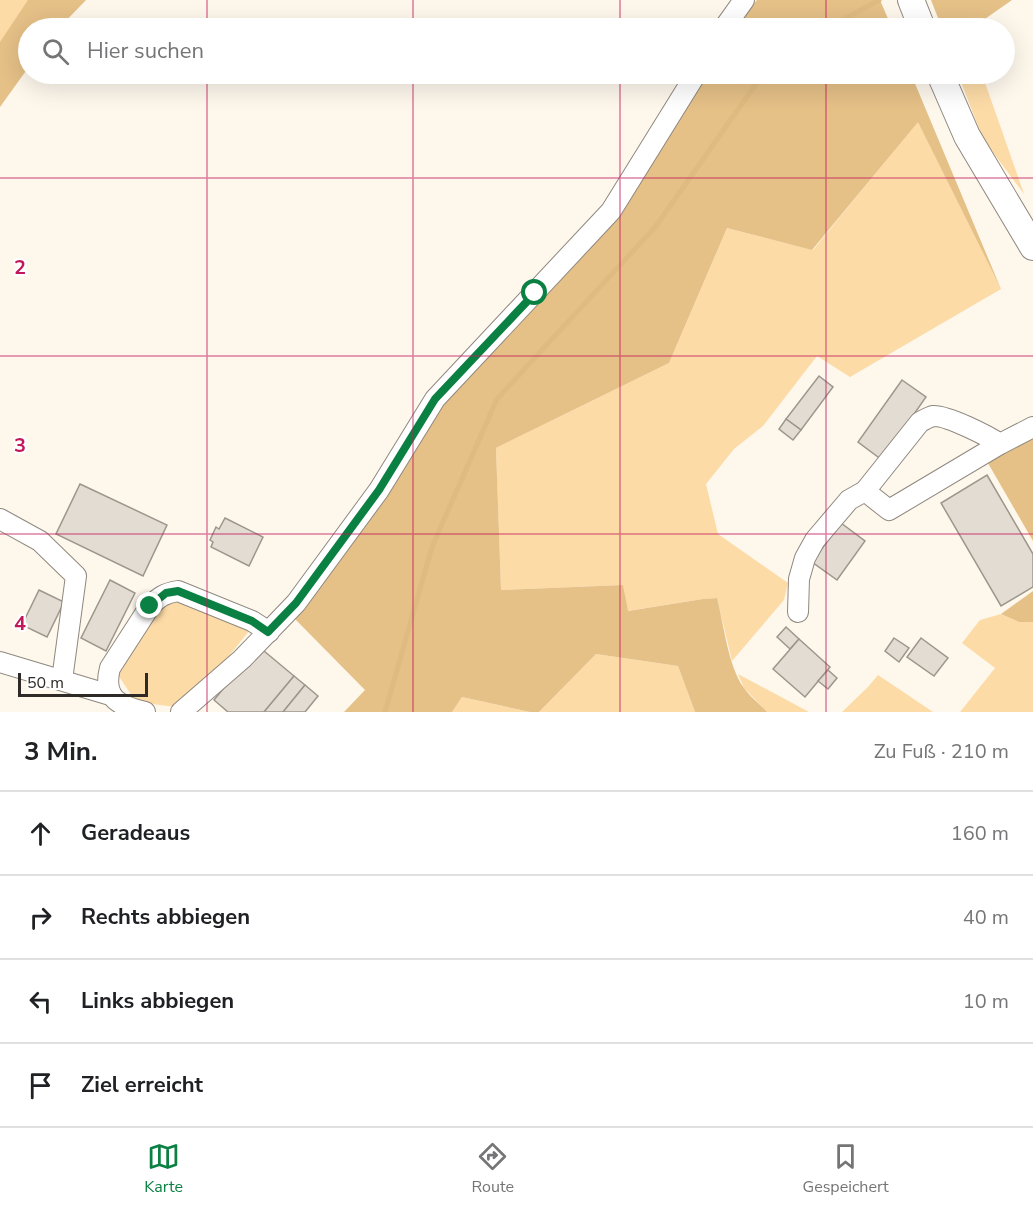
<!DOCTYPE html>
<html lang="de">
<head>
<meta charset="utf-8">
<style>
	body { margin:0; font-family:"Nunito Sans",sans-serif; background:#f6f6f6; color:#202124 }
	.scale { position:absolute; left:18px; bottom:15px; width:130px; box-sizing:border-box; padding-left:6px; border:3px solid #2d2a27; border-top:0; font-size:16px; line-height:21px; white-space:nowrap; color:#2d2a27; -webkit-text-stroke:4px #fff; paint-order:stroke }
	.stop { position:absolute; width:18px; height:18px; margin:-14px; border:4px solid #0b8043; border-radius:50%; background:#fff }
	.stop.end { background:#0b8043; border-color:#fff; box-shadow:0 2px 6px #0008 }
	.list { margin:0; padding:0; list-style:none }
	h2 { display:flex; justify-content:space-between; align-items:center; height:78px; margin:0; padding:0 24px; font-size:26px }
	h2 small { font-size:20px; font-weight:400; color:#757577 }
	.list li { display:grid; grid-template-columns:39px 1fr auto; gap:18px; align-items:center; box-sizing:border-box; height:84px; padding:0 24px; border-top:2px solid #e0e0e0 }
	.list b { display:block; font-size:22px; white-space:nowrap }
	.list em { font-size:20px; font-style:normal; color:#757577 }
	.icon { flex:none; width:33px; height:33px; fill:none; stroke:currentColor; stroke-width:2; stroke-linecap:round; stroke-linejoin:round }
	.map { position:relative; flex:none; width:1033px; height:712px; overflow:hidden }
	.search { position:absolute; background:#fff; box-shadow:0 6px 24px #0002; left:18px; right:18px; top:18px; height:66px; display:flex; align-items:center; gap:15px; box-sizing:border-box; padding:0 21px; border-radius:33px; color:#757577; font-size:22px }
	.sheet { height:414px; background:#fff }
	nav { display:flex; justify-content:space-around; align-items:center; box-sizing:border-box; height:84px; border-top:2px solid #e0e0e0; background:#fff; font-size:16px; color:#757577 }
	nav a { display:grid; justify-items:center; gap:3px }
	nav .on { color:#0b8043 }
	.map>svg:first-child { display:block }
</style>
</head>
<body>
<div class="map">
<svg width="1033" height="712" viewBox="0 0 1033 712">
	<rect width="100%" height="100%" fill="#fef7ec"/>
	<!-- green -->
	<g fill="#fcdba7">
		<polygon points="0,0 70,0 28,28 0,104"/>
		<polygon points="958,74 982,74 1024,194 983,139"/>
		<polygon points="918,121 1001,289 850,377 817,356 763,426 734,449 706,484 718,534 788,583 784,600 732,661 717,598 703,599 627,611 623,585 501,590 496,448 669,363 727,228 813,250"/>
		<polygon points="172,598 249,631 213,676 176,707 136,702 116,672 156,609"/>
		<polygon points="1001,614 1019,622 1033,622 1033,712 960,712 995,668 962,643 980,620"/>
		<polygon points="596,654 678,666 695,712 539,712"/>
		<polygon points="738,674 809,712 767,712 744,688"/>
		<polygon points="878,675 933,712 825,712 842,712 868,687"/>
		<polygon points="462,697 530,712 452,712"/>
	</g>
	<!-- forest -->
	<g fill="#e5c087">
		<polygon points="28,0 86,0 59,28 28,28 28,68 0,107 0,42"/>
		<polygon points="757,0 880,0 892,28 732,28"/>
		<polygon points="931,0 1012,0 972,28 942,28"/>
		<path d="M703 74H911L1001 289 918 122 812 250 727 228 669 363 496 448 501 590 623 585 628 611 703 599 717 598C724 625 728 666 744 688 750 697 760 704 767 712H695L678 666 596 654 539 712H530L462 697 452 712H344L365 690 295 619 352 544 442 403 609 219Z"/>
		<polygon points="1033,433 1033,541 985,458"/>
		<polygon points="1033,591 1033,622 1019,622 1001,614"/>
	</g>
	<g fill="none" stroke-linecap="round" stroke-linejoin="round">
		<!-- stream -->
		<g stroke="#dfbb81" stroke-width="5">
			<polyline points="828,28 879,0"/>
			<polyline points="385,712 432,547 497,399 656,226 763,74"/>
		</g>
	</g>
	<!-- building -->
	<g fill="#e3dcd2" stroke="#9c968c" stroke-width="1.5">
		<polygon points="819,376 833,387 801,430 786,419"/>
		<polygon points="902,380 926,397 882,460 858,442"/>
		<polygon points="786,419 801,430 793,440 779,429"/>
		<polygon points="987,475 1033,554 1033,587 1001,606 941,503"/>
		<polygon points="80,484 167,525 143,576 56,534"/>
		<polygon points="225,518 263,537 249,566 211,547 213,542 210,540 216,527 219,529"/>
		<polygon points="841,523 865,541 837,580 812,562"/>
		<polygon points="110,580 135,593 106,651 81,638"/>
		<polygon points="39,590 64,602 47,637 22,625"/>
		<polygon points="786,627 799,639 790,649 777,637"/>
		<polygon points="894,638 909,648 899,662 885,651"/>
		<polygon points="921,638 948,658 934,676 907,657"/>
		<polygon points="799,639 830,667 805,697 773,669"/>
		<polygon points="258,646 294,676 264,712 228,712 214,700"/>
		<polygon points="828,670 837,678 828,689 818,681"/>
		<polygon points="294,676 305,685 283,712 264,712"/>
		<polygon points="305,685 318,696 305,712 283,712"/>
	</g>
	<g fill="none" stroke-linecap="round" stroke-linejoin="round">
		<defs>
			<g id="minor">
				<polyline points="724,28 744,0"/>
				<polyline points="865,491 889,510 1000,444 1033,427"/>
				<polyline points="0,519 40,541 76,576 62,680"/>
				<path d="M798 612 799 579 805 558 815 540 849 500 865 491 920 422C924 420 929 417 933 416 947 415 988 436 1000 444"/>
				<polyline points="0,662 110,695"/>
				<path d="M145 712C120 706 102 699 110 668L150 606C159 597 165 593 178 591L252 621 269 632"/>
				<polyline points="181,712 242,659 296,603 379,490 435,399 611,211 696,74"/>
			</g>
			<g id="major">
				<polyline points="911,0 922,28"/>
				<polyline points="940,74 967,136 1033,247"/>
			</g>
		</defs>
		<!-- minor casing -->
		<use href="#minor" stroke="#8f887f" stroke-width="22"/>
		<!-- major casing -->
		<use href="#major" stroke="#8f887f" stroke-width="28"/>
		<!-- minor -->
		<use href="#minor" stroke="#fff" stroke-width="20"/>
		<!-- major -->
		<use href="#major" stroke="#fff" stroke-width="26"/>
	</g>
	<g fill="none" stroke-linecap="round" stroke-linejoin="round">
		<!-- route -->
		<polyline stroke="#0b8043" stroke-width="8" points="150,606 166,593 178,591 252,621 268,632 296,603 379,490 435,399 535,293"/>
	</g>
	<!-- grid -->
	<path fill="none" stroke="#c2185b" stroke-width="1.5" stroke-opacity="0.55" d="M207 0V28M413 0V28M620 0V28M826 0V28M207 74V712M413 74V712M620 74V712M826 74V712M0 178H1033M0 356H1033M0 534H1033"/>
	<g font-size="20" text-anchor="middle" font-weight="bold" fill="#c2185b" stroke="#fff" stroke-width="4.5" stroke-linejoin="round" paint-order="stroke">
		<text x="20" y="274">2</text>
		<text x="20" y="452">3</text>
		<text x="20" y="630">4</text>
	</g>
</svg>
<div class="scale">50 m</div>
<div class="stop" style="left:535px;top:293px"></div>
<div class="stop end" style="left:150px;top:606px"></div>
<div class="search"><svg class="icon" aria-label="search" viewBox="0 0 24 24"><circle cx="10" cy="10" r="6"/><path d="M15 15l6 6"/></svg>Hier suchen</div>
</div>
<section class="sheet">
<h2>3 Min.<small>Zu Fuß · 210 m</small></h2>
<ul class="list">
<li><svg class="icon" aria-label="ahead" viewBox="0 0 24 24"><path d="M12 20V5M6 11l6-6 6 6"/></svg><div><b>Geradeaus</b></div><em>160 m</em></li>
<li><svg class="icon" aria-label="right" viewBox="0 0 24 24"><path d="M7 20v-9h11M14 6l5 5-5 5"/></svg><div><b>Rechts abbiegen</b></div><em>40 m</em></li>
<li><svg class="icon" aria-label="left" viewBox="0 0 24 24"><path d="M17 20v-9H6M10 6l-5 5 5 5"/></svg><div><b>Links abbiegen</b></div><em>10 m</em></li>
<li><svg class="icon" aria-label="arrive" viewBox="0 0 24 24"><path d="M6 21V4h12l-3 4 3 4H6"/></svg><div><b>Ziel erreicht</b></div></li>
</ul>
</section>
<nav>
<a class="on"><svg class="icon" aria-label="map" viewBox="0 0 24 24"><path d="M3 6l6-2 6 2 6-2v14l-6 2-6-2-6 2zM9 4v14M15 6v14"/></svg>Karte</a>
<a><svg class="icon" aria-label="directions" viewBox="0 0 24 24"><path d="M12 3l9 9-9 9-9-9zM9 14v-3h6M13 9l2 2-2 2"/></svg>Route</a>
<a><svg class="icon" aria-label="saved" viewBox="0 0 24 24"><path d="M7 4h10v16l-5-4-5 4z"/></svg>Gespeichert</a>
</nav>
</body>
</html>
